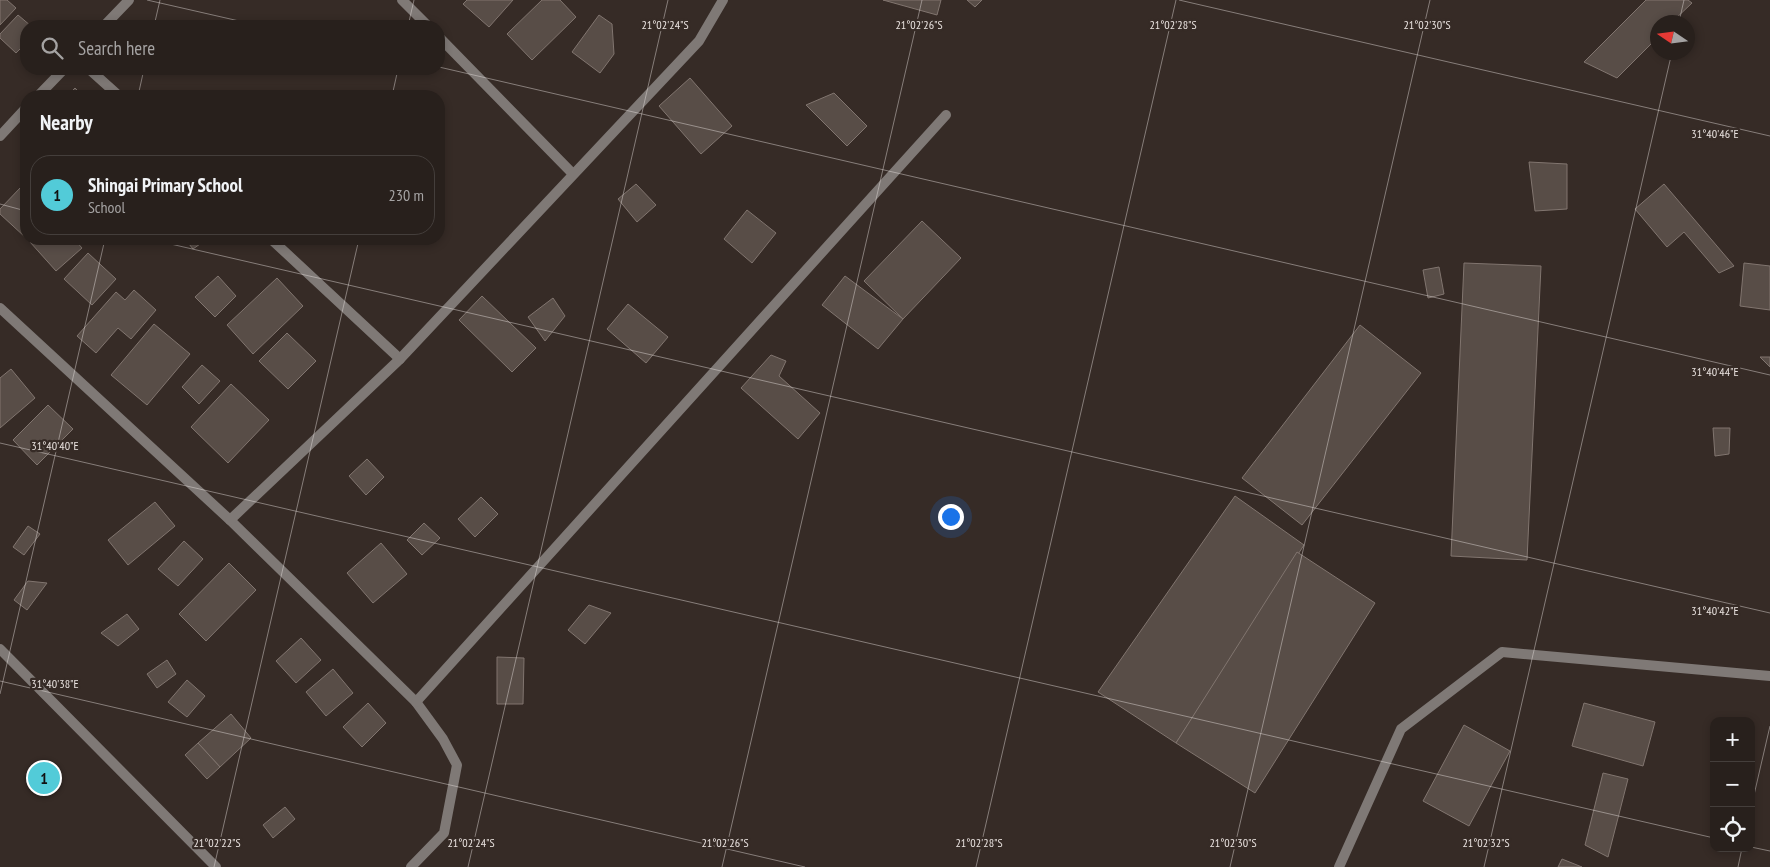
<!DOCTYPE html>
<html lang="en">
<head>
<meta charset="utf-8">
<style>
	body { margin:0; font-family:"PT Sans Narrow",sans-serif; background:#302825; color:#f1f3f6 }
	.controls { position:absolute; right:15px; bottom:15px; display:grid; overflow:hidden; border-radius:10px; box-shadow:0 2px 8px #0003 }
	.controls button { width:45px; height:45px; display:grid; place-items:center; padding:0; border:0; border-bottom:1px solid #443e3b; background:#28201c; color:#f1f3f6; font:25px sans-serif }
	.compass { position:absolute; left:1650px; top:15px; width:45px; height:45px; border-radius:50%; background:#28201c; box-shadow:0 2px 8px #0003; rotate:283deg }
	.you { position:absolute; left:950px; top:516px; width:18px; height:18px; margin:-12px; border:4px solid #fff; border-radius:50%; background:#1a73e8; box-shadow:0 0 0 8px #1a73e833 }
	.badge { display:grid; place-items:center; width:32px; height:32px; border-radius:50%; background:#52cbd8; color:#111; font-size:16px; font-weight:700 }
	.pin { position:absolute; translate:-50% -50%; border:2px solid #fff; box-shadow:0 1px 5px #0006 }
	.list { margin:0; padding:0; list-style:none }
	h2 { display:flex; justify-content:space-between; align-items:center; height:65px; margin:0; padding:0 20px; font-size:21px }
	h2 small { font-size:16px; font-weight:400; color:#a5a3a3 }
	.list li { display:grid; grid-template-columns:32px 1fr auto; gap:15px; align-items:center; box-sizing:border-box; height:80px; margin:0 10px 10px; padding:0 10px; border:1px solid #443e3b; border-radius:20px }
	.list b { display:block; font-size:19px; white-space:nowrap }
	.list p { margin:0; font-size:16px; white-space:nowrap; color:#a5a3a3 }
	.list em { font-size:16px; font-style:normal; color:#a5a3a3 }
	.icon { flex:none; width:28px; height:28px; fill:none; stroke:currentColor; stroke-width:2; stroke-linecap:round; stroke-linejoin:round }
	.map { position:relative; flex:none; width:1770px; height:867px; overflow:hidden }
	.search { position:absolute; background:#28201c; box-shadow:0 2px 8px #0003; left:20px; top:20px; width:425px; height:55px; display:flex; align-items:center; gap:12px; box-sizing:border-box; padding:0 18px; border-radius:20px; color:#a5a3a3; font-size:19px }
	.panel { position:absolute; background:#28201c; box-shadow:0 2px 8px #0003; left:20px; top:90px; width:425px; height:155px; border-radius:20px }
	.map>svg:first-child { display:block }
</style>
</head>
<body>
<div class="map">
<svg width="1770" height="867" viewBox="0 0 1770 867">
	<rect width="100%" height="100%" fill="#362b26"/>
	<!-- building -->
	<g fill="#584d47" stroke="#81756f">
		<polygon points="0,0 7,0 16,8 0,25"/>
		<polygon points="467,0 513,0 489,27 463,4"/>
		<polygon points="542,0 560,0 576,17 532,60 507,34"/>
		<polygon points="883,0 941,0 937,15"/>
		<polygon points="967,0 982,0 975,7"/>
		<polygon points="1646,0 1688,0 1692,3 1672,22 1658,22 1658,37 1617,78 1584,62"/>
		<polygon points="18,15 31,26 26,26 26,43 16,53 0,38 0,34"/>
		<polygon points="599,15 612,24 614,54 600,73 572,52"/>
		<polygon points="690,78 732,126 701,154 659,106"/>
		<polygon points="75,88 83,96 67,96"/>
		<polygon points="834,93 867,126 847,146 806,105"/>
		<polygon points="1529,162 1567,164 1567,209 1535,211"/>
		<polygon points="636,184 656,205 637,222 618,199"/>
		<polygon points="1664,184 1734,266 1719,273 1684,232 1667,247 1635,209"/>
		<polygon points="21,187 26,192 26,236 25,237 0,214 0,209"/>
		<polygon points="747,210 776,233 752,263 724,239"/>
		<polygon points="922,221 961,258 903,319 864,281"/>
		<polygon points="34,239 74,239 82,248 56,271 30,242"/>
		<polygon points="185,239 207,239 193,249"/>
		<polygon points="88,253 116,279 92,305 64,279"/>
		<polygon points="1464,263 1541,266 1527,560 1451,556"/>
		<polygon points="1744,263 1770,266 1770,310 1740,306"/>
		<polygon points="1439,267 1444,294 1428,298 1423,270"/>
		<polygon points="218,276 236,296 215,317 195,297"/>
		<polygon points="845,276 903,319 878,349 822,305"/>
		<polygon points="277,278 303,306 253,354 227,325"/>
		<polygon points="134,290 156,310 131,339 118,328 96,353 77,336 116,292 125,300"/>
		<polygon points="482,296 536,348 512,372 459,320"/>
		<polygon points="553,298 565,316 545,341 528,317"/>
		<polygon points="628,304 668,337 646,363 607,329"/>
		<polygon points="154,324 190,354 147,405 111,375"/>
		<polygon points="1360,325 1421,373 1302,525 1242,478"/>
		<polygon points="287,333 316,361 288,389 259,361"/>
		<polygon points="771,355 786,361 779,376 820,413 798,439 741,388"/>
		<polygon points="1760,357 1770,357 1770,367"/>
		<polygon points="202,365 220,381 199,404 182,387"/>
		<polygon points="11,369 35,398 0,428 0,378"/>
		<polygon points="231,384 269,420 228,463 191,427"/>
		<polygon points="48,405 73,429 37,465 13,440"/>
		<polygon points="1713,428 1730,428 1729,454 1715,456"/>
		<polygon points="367,459 384,477 366,495 349,476"/>
		<polygon points="1235,496 1304,545 1176,743 1098,692"/>
		<polygon points="481,497 498,514 475,537 458,519"/>
		<polygon points="155,502 175,526 128,565 108,540"/>
		<polygon points="424,523 440,538 422,555 407,540"/>
		<polygon points="28,526 40,534 24,555 13,547"/>
		<polygon points="184,541 203,559 178,586 158,569"/>
		<polygon points="381,543 407,574 373,603 347,573"/>
		<polygon points="1297,552 1375,603 1255,793 1176,743"/>
		<polygon points="229,563 256,590 206,641 179,614"/>
		<polygon points="28,581 47,583 27,610 14,600"/>
		<polygon points="589,605 611,613 585,644 568,630"/>
		<polygon points="127,614 139,629 118,646 101,633"/>
		<polygon points="301,638 321,660 296,683 276,661"/>
		<polygon points="497,657 524,658 523,704 497,704"/>
		<polygon points="167,660 176,674 157,688 147,674"/>
		<polygon points="333,669 353,693 326,716 306,692"/>
		<polygon points="187,680 205,696 187,717 168,702"/>
		<polygon points="368,703 386,723 362,747 343,727"/>
		<polygon points="1584,703 1655,722 1643,766 1572,746"/>
		<polygon points="231,714 251,738 220,767 198,743"/>
		<polygon points="1464,725 1510,751 1469,826 1423,801"/>
		<polygon points="198,743 220,767 207,779 185,755"/>
		<polygon points="1603,773 1628,779 1608,857 1585,845"/>
		<polygon points="285,807 295,819 273,838 263,825"/>
		<polygon points="1562,859 1582,867 1558,867"/>
	</g>
	<g fill="none" stroke-linecap="round" stroke-linejoin="round">
		<!-- service -->
		<polyline stroke="#7f7976" stroke-width="10" points="1339,867 1401,729 1502,652 1770,676"/>
		<!-- minor -->
		<g stroke="#7f7976" stroke-width="10">
			<polyline points="402,0 428,26"/>
			<polyline points="104,26 129,0"/>
			<polyline points="439,37 573,174"/>
			<polyline points="89,69 119,96"/>
			<polyline points="38,96 64,69"/>
			<polyline points="0,136 26,108"/>
			<polyline points="271,239 400,359"/>
			<polyline points="0,308 230,520 416,702 443,739 457,765 444,833 411,867"/>
			<polyline points="230,520 400,359 699,41 723,0"/>
			<polyline points="0,649 216,867"/>
			<polyline points="416,702 946,115"/>
		</g>
	</g>
	<!-- ticks -->
	<path fill="none" stroke="#e9e2df" stroke-width="1" stroke-opacity="0.45" d="M147 0 261 26M1179 0 1770 136M1679 22 1684 0M154 26 160 0M408 26 414 0M439 67 1770 375M138 96 144 69M392 96 398 69M0 204 26 211M149 239 1770 613M0 443 1714 838M0 681 805 867M0 694 105 239M1751 808 1770 726M1751 847 1770 851M214 867 359 239M468 867 668 0M722 867 922 0M976 867 1176 0M1230 867 1430 0M1484 867 1672 52M1738 867 1742 848"/>
	<g font-size="12" text-anchor="middle" fill="#e9e2df" stroke="#362b26" stroke-width="4.5" stroke-linejoin="round" paint-order="stroke">
		<text x="665" y="29">21°02'24"S</text>
		<text x="919" y="29">21°02'26"S</text>
		<text x="1173" y="29">21°02'28"S</text>
		<text x="1427" y="29">21°02'30"S</text>
		<text x="1715" y="138">31°40'46"E</text>
		<text x="1715" y="376">31°40'44"E</text>
		<text x="55" y="450">31°40'40"E</text>
		<text x="1715" y="615">31°40'42"E</text>
		<text x="55" y="688">31°40'38"E</text>
		<text x="217" y="847">21°02'22"S</text>
		<text x="471" y="847">21°02'24"S</text>
		<text x="725" y="847">21°02'26"S</text>
		<text x="979" y="847">21°02'28"S</text>
		<text x="1233" y="847">21°02'30"S</text>
		<text x="1486" y="847">21°02'32"S</text>
	</g>
</svg>
<div class="controls">
<button>+</button>
<button>−</button>
<button><svg class="icon" aria-label="locate" viewBox="0 0 24 24"><circle cx="12" cy="12" r="6"/><path d="M12 2v4M12 18v4M2 12h4M18 12h4"/></svg></button>
</div>
<svg class="compass" viewBox="-18 -18 36 36"><path d="M0-13l5 13h-10z" fill="#e53935"/><path d="M0 13l5-13h-10z" fill="#a5a3a3"/></svg>
<div class="you"></div>
<div class="pin badge" style="left:44px;top:778px">1</div>
<div class="search"><svg class="icon" aria-label="search" viewBox="0 0 24 24"><circle cx="10" cy="10" r="6"/><path d="M15 15l6 6"/></svg>Search here</div>
<section class="panel">
<h2>Nearby<small></small></h2>
<ul class="list">
<li><span class="badge">1</span><div><b>Shingai Primary School</b><p>School</p></div><em>230 m</em></li>
</ul>
</section>
</div>
</body>
</html>
